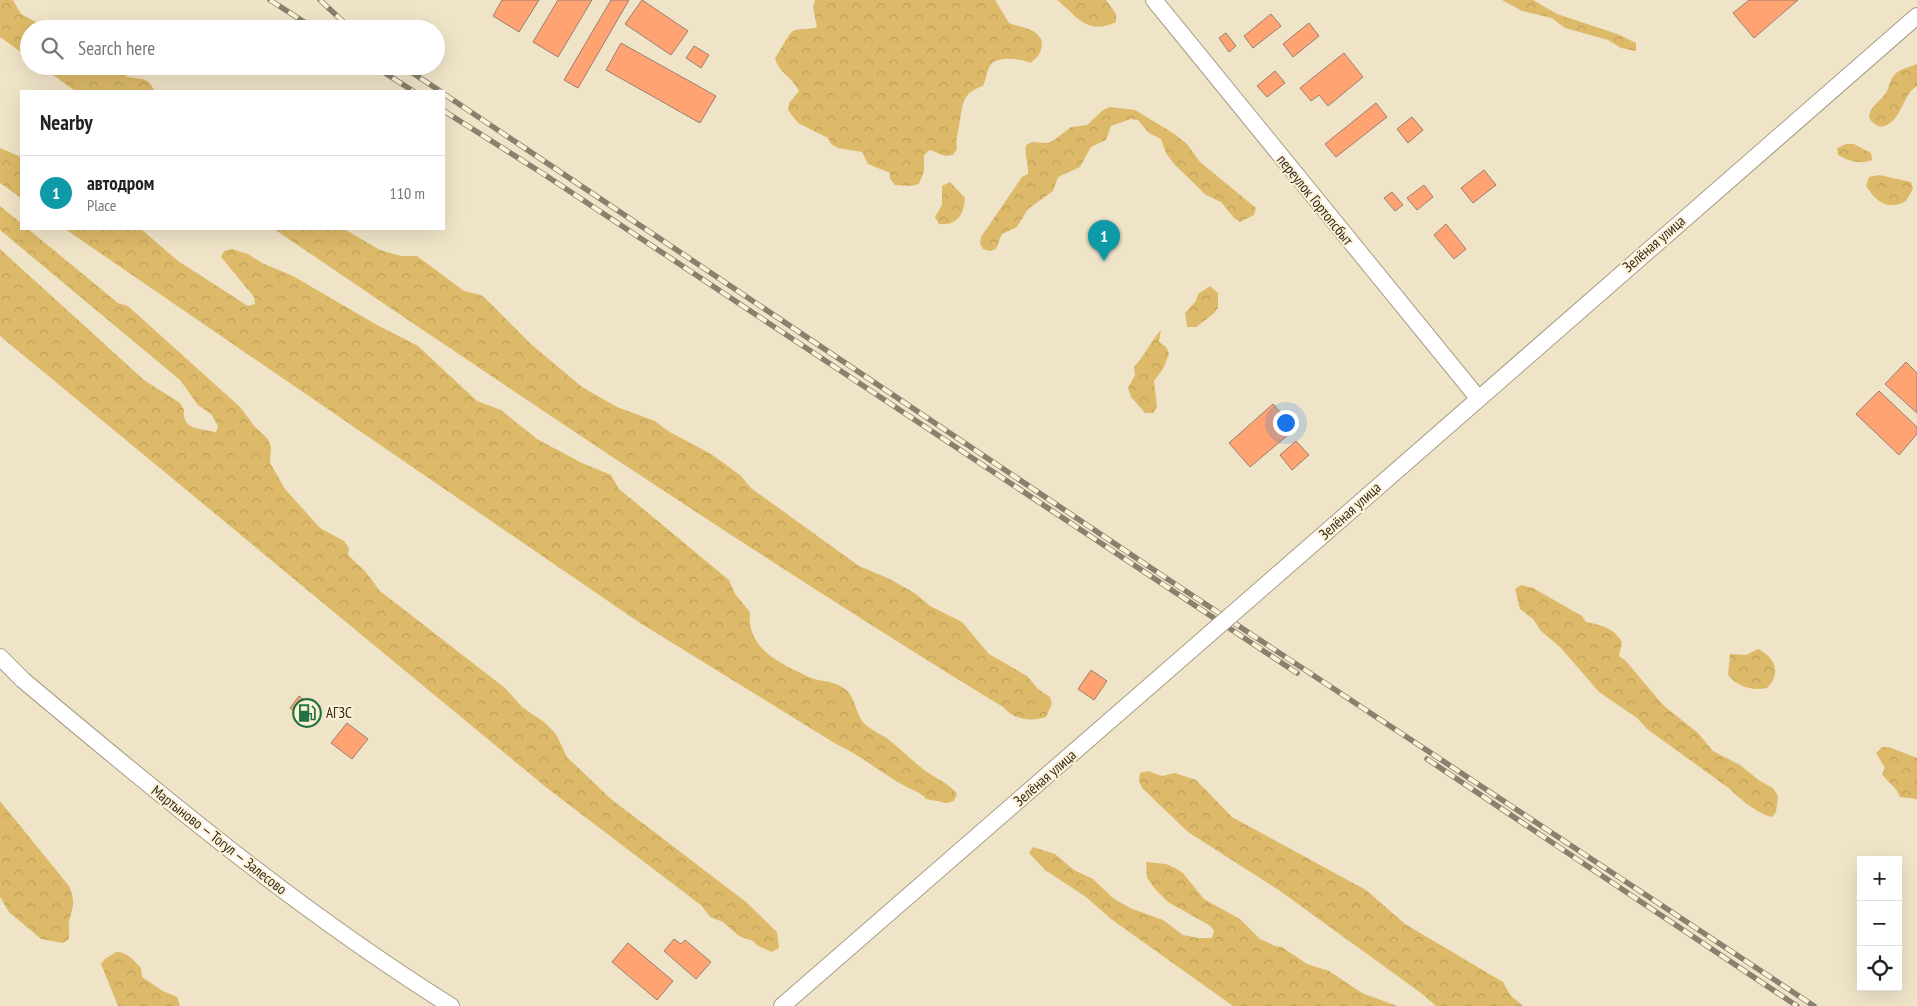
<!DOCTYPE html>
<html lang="en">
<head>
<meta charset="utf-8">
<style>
	body { margin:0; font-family:"PT Sans Narrow",sans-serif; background:#f2f2f2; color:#222 }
	.controls { position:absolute; right:15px; bottom:15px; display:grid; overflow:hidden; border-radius:0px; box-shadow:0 5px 20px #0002 }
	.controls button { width:45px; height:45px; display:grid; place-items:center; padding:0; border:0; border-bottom:1px solid #e0e0e0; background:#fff; color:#222; font:25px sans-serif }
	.you { position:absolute; left:1285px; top:422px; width:18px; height:18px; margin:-12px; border:4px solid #fff; border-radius:50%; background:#1a73e8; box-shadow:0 0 0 8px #1a73e833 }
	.badge { display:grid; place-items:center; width:32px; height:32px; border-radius:50%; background:#227344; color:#fff; font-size:16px; font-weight:700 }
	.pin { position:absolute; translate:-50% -41px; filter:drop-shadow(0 1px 2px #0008) }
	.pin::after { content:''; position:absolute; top:26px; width:18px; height:15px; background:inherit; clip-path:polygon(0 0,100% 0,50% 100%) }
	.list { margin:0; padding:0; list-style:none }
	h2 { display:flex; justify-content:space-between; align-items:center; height:65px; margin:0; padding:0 20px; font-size:21px }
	h2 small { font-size:16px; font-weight:400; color:#767676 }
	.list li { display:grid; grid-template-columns:32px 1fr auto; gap:15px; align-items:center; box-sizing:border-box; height:75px; padding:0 20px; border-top:1px solid #e0e0e0 }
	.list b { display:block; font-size:19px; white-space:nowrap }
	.list p { margin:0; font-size:16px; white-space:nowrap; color:#767676 }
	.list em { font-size:16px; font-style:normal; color:#767676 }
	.icon { flex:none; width:28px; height:28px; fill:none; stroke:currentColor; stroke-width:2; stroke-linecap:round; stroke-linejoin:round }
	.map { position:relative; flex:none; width:1917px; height:1006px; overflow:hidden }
	.search { position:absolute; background:#fff; box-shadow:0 5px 20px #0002; left:20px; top:20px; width:425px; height:55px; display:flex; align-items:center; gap:12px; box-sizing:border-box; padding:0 18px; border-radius:28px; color:#767676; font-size:19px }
	.panel { position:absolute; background:#fff; box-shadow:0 5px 20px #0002; left:20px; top:90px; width:425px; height:140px; border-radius:0px }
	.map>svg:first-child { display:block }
</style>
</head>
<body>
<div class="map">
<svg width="1917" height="1006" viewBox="0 0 1917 1006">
	<defs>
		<pattern id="forest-crowns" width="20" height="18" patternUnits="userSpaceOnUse" patternTransform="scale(1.25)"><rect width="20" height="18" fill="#ddba69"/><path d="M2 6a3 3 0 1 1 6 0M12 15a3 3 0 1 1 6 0" fill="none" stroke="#bea05b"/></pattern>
	</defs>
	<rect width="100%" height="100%" fill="#f0e4c8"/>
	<!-- forest -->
	<g fill="url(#forest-crowns)">
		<polygon points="0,0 13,0 21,14 49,29 29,29 29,58 0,37"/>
		<path d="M815 0H995L1009 23C1016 26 1027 27 1033 31 1048 40 1042 56 1030 63 1023 58 999 57 992 63 986 69 987 79 983 86 963 93 963 102 960 120 959 130 955 138 957 149L953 155 945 156 930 150 924 155V171L919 184 911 186 895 185 890 179V173L868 164 862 152 838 148 831 144 828 138 798 123 788 110 789 103 799 91C793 78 778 72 775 58 780 52 788 34 793 31 800 28 809 30 817 27L813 7Z"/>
		<path d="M1057 0H1106L1116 14V22C1087 36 1077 16 1057 0Z"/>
		<polygon points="1502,0 1533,0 1557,14 1620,35 1636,43 1636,51 1621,48 1608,40 1565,28 1552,18 1522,11"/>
		<path d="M1917 64V86C1902 95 1903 117 1887 125 1883 127 1879 127 1876 125 1859 114 1879 103 1885 94 1890 88 1889 79 1896 73 1901 69 1910 67 1917 64Z"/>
		<polygon points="41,66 110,66 128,77 143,79 149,82 155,91 75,91"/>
		<path d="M1110 107 1135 110 1173 133 1187 144 1200 162 1256 208 1254 215 1240 222 1234 218 1221 202 1206 195 1175 165 1166 153 1161 139 1149 133 1138 120 1131 119 1111 126 1106 140 1091 147 1080 167 1058 177 1053 191 1028 209 1017 227 1002 234 996 249 990 251 983 249 980 243 981 237 1022 177 1028 174C1029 163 1024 156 1026 145L1032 142 1046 143 1053 141 1071 127 1087 125 1103 110Z"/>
		<path d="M1846 144H1854L1871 153 1872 160C1861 165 1848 161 1838 155L1837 148Z"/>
		<polygon points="0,148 21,157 21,198 0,183"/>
		<path d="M1879 175 1911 182 1913 189 1906 201C1888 211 1876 202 1866 186L1869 177Z"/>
		<path d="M950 182 965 198C964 215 957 226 939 224L935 217 942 205V186Z"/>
		<path d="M0 206 21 223V229H28L118 303 128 306 240 407 255 427 268 439 271 447 270 463 285 489 320 528 344 541 349 548 348 555 365 571 380 591 505 688 522 707 544 722 556 734 567 757 611 799 746 902 777 932 779 948 772 952 758 946 753 941 739 936 723 922 710 917 702 906 547 788 0 336V249L144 380 180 403 184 410C182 431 201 428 216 432L218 426 211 414 198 405 180 380 0 230Z"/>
		<path d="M65 229H141L178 261 248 306 255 304 254 297 221 257 224 251 232 249 248 254 262 263 293 276 377 325 418 346 477 401 501 410 537 439 582 463 611 475 619 489 729 580 735 594 750 612C746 649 781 664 809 677 819 682 831 680 842 687 856 695 854 710 863 722 868 728 878 733 885 737 899 747 910 759 923 769 934 778 948 782 957 794L954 801 947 803 926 799C920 791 911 790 903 785 880 772 860 755 836 744L640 623Z"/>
		<path d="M274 229H344L380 250 401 256H417L464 291 481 295 488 301 532 345 582 387 617 407 655 421 668 431 711 454 740 475 751 488 859 566 890 579 916 594 930 606 962 622 989 654 1027 676 1038 689 1050 697 1052 704 1046 717C1031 722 1014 720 1003 707 755 555 514 392 274 229Z"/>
		<polygon points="1210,286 1218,293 1218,308 1213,314 1196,327 1187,327 1185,313 1196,301 1198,294"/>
		<path d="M1161 330 1159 342 1166 347 1169 354 1163 369 1154 381 1157 407 1153 413H1145L1131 397 1128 388 1135 375 1134 367C1145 355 1150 342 1161 330Z"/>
		<path d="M1521 585 1533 588 1582 616 1586 622C1601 625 1614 628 1622 642L1619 656 1625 660 1663 705 1698 733 1713 751 1740 765 1760 781 1773 788 1778 796 1776 812 1772 817C1760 815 1738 798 1730 789L1647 729 1637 718 1599 692 1560 647 1541 631 1533 619 1520 609 1515 589Z"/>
		<path d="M1758 649C1775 657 1782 673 1767 688 1752 691 1738 687 1728 675L1730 654 1746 655Z"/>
		<path d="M1882 747H1889L1917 758V799L1900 797C1897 787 1888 783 1882 774L1885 768 1876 753Z"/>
		<polygon points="1148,771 1162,776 1175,773 1196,780 1232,817 1366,890 1405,924 1503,982 1510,995 1523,1006 1436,1006 1421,993 1280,891 1188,832 1142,788 1139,780 1140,773"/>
		<path d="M0 801 69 886C76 904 73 905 69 922 68 927 70 933 69 939L63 943 41 939 9 912 0 897Z"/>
		<polygon points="1033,847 1055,854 1074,870 1093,879 1113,898 1130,908 1163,920 1183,935 1198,938 1212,938 1214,930 1209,925 1168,902 1156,890 1147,878 1146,862 1166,864 1175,868 1183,873 1204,899 1240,919 1260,939 1275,946 1282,947 1307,964 1329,971 1362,993 1397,1006 1233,1006 1111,919 1086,897 1045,870 1029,853"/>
		<path d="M116 952C128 952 133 960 141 968L142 977 163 991 177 997 180 1006H118L101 964 105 959Z"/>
	</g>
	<!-- building -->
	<g fill="#fea371" stroke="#997e71">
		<polygon points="502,0 539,0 519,32 493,16"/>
		<polygon points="558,0 592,0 558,57 533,42"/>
		<polygon points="611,0 629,0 578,88 564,80"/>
		<polygon points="642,0 688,31 671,55 625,24"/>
		<polygon points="1749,0 1798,0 1754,38 1733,13"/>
		<polygon points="1271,14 1281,26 1253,48 1244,36"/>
		<polygon points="1309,23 1319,36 1293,57 1283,44"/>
		<polygon points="1226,33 1236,46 1229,52 1219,38"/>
		<polygon points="621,43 716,96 700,123 606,70"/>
		<polygon points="694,46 709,55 701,68 686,58"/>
		<polygon points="1344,53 1363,77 1328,106 1319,95 1311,101 1300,88"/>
		<polygon points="1275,71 1285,83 1267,97 1257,86"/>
		<polygon points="1376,103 1387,117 1336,157 1325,144"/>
		<polygon points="1412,117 1423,130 1408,143 1397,129"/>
		<polygon points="1484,170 1496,185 1473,203 1461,188"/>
		<polygon points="1424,185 1433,197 1417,210 1407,198"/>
		<polygon points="1392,192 1403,205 1395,211 1384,198"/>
		<polygon points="1446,224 1466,249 1454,259 1434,235"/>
		<polygon points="1906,362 1917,373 1917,413 1885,384"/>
		<polygon points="1879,391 1917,427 1917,434 1899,455 1856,414"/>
		<polygon points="1273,404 1295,429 1250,467 1229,443"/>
		<polygon points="1296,441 1309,455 1292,470 1280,455"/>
		<polygon points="1091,670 1107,681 1094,700 1078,689"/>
		<polygon points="299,696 317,710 307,722 290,708"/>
		<polygon points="347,723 368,739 352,759 331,743"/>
		<polygon points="674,939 681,944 685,940 711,962 696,979 664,951"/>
		<polygon points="628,943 673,981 657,1000 612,962"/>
	</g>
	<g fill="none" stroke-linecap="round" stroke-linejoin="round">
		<defs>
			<g id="minor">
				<polyline points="1154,0 1478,398"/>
				<polyline points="1300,555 1917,16"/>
				<path d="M0 657 23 680C161 796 298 910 451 1006"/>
				<polyline points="782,1006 1152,684"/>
			</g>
		</defs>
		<!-- minor casing -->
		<use href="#minor" stroke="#a89d83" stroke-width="18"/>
		<!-- minor -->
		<use href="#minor" stroke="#fff" stroke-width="16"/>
		<defs>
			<g id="rail">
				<polyline points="270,0 315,29"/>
				<polyline points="320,0 351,29"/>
				<polyline points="374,66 413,91"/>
				<polyline points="402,66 440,91"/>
				<polyline points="444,94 1172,582 1814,1006"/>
				<polyline points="444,111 542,173 1297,673"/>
				<polyline points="1427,759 1797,1006"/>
			</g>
		</defs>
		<!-- rail casing -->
		<use href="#rail" stroke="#89816f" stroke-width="5.5"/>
		<!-- rail -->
		<use href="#rail" stroke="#fef1d5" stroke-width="4" stroke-dasharray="11" stroke-linecap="butt"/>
		<defs>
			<polyline id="minor-bridge" points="1152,684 1300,555"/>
		</defs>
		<!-- minor-bridge casing -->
		<use href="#minor-bridge" stroke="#a89d83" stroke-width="18" stroke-linecap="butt"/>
		<!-- minor-bridge -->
		<use href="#minor-bridge" stroke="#fff" stroke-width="16"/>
	</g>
	<!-- icons -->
	<defs>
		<symbol id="fuel-ring" viewBox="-11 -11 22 22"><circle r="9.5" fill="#fef1d5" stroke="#227344" stroke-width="1.5"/><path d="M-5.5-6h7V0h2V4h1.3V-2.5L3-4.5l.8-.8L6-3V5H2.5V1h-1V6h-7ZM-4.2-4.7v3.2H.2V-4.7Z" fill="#227344"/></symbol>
	</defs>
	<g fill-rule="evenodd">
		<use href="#fuel-ring" x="291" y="697" width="32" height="32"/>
	</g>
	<g text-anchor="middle" stroke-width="4" stroke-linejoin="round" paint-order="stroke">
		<!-- street labels -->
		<g font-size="15" fill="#312c22" stroke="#fef1d5">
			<text transform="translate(1315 200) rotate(51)" y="5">переулок Гортопсбыт</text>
			<text transform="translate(1654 244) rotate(-41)" y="5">Зелёная улица</text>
			<text transform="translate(1350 511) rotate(-42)" y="5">Зелёная улица</text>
			<text transform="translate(1045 778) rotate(-41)" y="5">Зелёная улица</text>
			<text transform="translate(219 840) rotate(38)" y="5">Мартыново — Тогул — Залесово</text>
		</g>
		<!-- poi labels -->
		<g font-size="15" fill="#312c22" stroke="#fef1d5" text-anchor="start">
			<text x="326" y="718">АГЗС</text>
		</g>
	</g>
</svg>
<div class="controls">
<button>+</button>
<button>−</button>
<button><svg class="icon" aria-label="locate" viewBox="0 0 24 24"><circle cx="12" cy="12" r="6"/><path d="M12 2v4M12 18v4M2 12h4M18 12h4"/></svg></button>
</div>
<div class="you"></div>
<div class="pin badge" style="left:1104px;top:261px;background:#0f9aa8">1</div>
<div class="search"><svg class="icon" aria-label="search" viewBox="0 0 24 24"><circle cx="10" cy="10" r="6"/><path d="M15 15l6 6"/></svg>Search here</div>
<section class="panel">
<h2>Nearby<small></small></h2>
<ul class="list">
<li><span class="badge" style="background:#0f9aa8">1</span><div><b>автодром</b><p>Place</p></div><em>110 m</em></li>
</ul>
</section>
</div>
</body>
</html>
